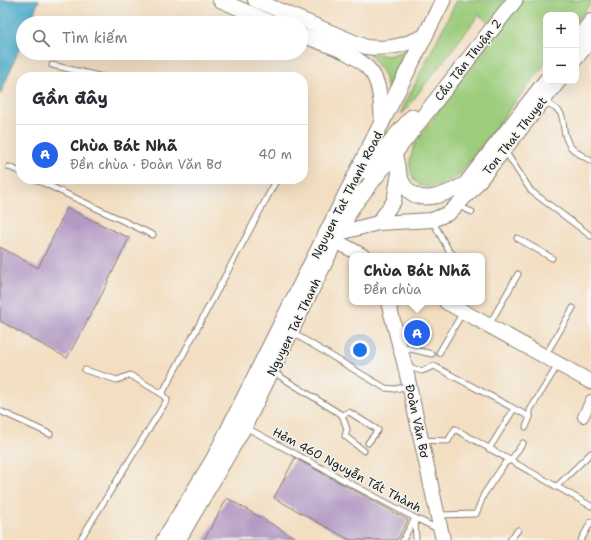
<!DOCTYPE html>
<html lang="vi">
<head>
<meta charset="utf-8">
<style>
	body { margin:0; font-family:"Shantell Sans",sans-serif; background:#f2f2f3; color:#2b2b33 }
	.controls { position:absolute; right:12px; top:12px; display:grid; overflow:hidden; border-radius:8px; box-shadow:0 4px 16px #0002 }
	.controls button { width:36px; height:36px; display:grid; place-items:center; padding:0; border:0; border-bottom:1px solid #e1e1e2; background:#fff; color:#2b2b33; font:20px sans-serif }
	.you { position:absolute; left:360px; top:350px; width:14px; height:14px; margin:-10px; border:3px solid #fff; border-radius:50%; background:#1a73e8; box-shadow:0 0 0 6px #1a73e833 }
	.badge { display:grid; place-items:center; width:26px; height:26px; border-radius:50%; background:#2563eb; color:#fff; font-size:13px; font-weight:700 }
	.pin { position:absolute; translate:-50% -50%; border:2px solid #fff; box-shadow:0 1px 4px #0006 }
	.popup { position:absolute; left:349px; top:253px; width:136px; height:52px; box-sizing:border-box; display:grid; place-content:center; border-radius:8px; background:#fff; filter:drop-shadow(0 1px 3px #0005); font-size:13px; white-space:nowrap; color:#7c7c81 }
	.popup b { font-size:15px; color:#2b2b33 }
	.popup::after { content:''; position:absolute; left:50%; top:100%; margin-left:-8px; border:8px solid transparent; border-top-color:#fff }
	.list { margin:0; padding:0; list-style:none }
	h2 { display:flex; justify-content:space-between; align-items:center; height:52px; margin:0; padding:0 16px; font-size:17px }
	h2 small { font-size:13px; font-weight:400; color:#7c7c81 }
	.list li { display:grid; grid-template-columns:26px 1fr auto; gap:12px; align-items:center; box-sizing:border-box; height:60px; padding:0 16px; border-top:1px solid #e1e1e2 }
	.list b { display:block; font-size:15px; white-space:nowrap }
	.list p { margin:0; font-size:13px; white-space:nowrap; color:#7c7c81 }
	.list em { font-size:13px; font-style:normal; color:#7c7c81 }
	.icon { flex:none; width:22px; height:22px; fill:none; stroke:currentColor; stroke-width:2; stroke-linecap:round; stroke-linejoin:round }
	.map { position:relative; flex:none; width:591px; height:540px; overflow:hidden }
	.search { position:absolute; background:#fff; box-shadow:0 4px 16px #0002; left:16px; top:16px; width:292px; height:44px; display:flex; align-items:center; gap:10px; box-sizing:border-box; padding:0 14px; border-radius:22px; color:#7c7c81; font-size:15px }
	.panel { position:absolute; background:#fff; box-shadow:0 4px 16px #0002; left:16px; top:72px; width:292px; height:112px; border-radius:16px }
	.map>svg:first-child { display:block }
</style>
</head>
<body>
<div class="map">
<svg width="591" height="540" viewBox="0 0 591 540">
	<rect width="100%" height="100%" fill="#f6f6f2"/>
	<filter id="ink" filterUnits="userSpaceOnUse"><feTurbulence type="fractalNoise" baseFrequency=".025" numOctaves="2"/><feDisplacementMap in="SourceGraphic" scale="8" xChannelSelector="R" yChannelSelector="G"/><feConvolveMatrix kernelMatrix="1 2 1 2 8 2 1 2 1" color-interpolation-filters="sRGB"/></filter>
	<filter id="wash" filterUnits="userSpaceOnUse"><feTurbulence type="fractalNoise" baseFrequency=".012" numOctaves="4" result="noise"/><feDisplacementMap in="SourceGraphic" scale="16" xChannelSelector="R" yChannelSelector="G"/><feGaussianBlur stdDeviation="0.9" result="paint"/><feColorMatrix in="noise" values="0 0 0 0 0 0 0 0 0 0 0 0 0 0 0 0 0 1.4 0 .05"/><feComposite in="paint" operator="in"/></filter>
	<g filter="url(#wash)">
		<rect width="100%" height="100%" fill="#f3dec1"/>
		<!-- green -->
		<g fill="#9ccc7b" stroke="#5c744c">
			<path d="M457 0H591V3L576 22V15H546V62L459 175C442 187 414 198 410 167 409 161 413 148 416 143 422 133 430 123 437 113 456 84 477 57 498 29L479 15 402 114V110Z"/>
			<polygon points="410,49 389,92 384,75 369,53 388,56"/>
		</g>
		<!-- water -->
		<polygon fill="#4aabc9" stroke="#336472" points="0,0 39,0 30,23 23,23 23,40 0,95"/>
		<g id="blocks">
			<!-- building -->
			<g fill="#b29ac3">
				<polygon points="67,208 129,238 101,296 67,358 0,321 0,247 38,268"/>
				<polygon points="295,458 408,520 397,540 350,540 274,498"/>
				<polygon points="227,498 299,540 204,540"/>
			</g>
		</g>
	</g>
	<g filter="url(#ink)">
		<use href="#blocks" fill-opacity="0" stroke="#887d6e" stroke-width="1"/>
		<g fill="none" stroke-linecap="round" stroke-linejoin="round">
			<defs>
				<g id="lane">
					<polyline points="52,65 103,77"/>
					<path d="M543 103C574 112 556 125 570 146 574 152 585 157 591 161"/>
					<polyline points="505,151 531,191 591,236"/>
					<polyline points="9,167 21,172"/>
					<polyline points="35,179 153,235"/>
					<polyline points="459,206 472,212"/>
					<polyline points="432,220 449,251 455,256"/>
					<polyline points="517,238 552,258"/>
					<polyline points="489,325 518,274"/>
					<polyline points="293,333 385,388 395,389 409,386"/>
					<polyline points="402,347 432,354"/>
					<polyline points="439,353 463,312"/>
					<polyline points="545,356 573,308"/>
					<polyline points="408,367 422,371 434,366 530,417"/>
					<polyline points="273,372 342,415 349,412 378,430 368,443"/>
					<polyline points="162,394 277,179"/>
					<polyline points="0,411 50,434"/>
					<polyline points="342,415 347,429 345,436 364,451"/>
					<polyline points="245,427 415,518 434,527 439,527"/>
					<polyline points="526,427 530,417 530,410 558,365"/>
					<polyline points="421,440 448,441 455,429 591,506"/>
					<polyline points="489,449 514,409"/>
					<polyline points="556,487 591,453"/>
					<polyline points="440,515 476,514 484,494 505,463 511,460 523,443"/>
					<polyline points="415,519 416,540"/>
					<polyline points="80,540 167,400 162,394 130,375 117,380 85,370"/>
					<polyline points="403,540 415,518"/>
					<polyline points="510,540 518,530"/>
					<polyline points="581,540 591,522"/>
				</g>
				<polyline id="street" points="583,417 591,400"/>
				<g id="secondary">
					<polyline points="220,0 272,23"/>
					<path d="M255 0 366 47C391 50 403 45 425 36"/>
					<path d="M301 35C324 44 357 52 372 73 381 86 381 108 382 124"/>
					<polyline points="576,41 591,21"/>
					<polyline points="576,59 591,39"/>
					<path d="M395 154C397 163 398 173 402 181 415 209 445 195 465 184L546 80"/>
					<polyline points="378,223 394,201 399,173"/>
					<polyline points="339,233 378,223 432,220 449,213 472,190 559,81"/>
					<polyline points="336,241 363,256"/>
					<polyline points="388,302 405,366 443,540"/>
					<polyline points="446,302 591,382"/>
				</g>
				<g id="primary">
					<polyline points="365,171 412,117"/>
					<polyline points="164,540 213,460 443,0"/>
					<polyline points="178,540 244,427 352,207 515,0"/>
				</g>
			</defs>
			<!-- lane casing -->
			<use href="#lane" stroke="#887d6e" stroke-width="7"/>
			<!-- street casing -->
			<use href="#street" stroke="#887d6e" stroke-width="12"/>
			<!-- secondary casing -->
			<use href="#secondary" stroke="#887d6e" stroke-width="16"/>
			<!-- primary casing -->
			<use href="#primary" stroke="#887d6e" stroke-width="17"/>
			<!-- lane -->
			<use href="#lane" stroke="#fff" stroke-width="5"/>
			<!-- street -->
			<use href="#street" stroke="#fff" stroke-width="10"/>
			<!-- secondary -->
			<use href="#secondary" stroke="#fff" stroke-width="14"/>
			<!-- primary -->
			<use href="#primary" stroke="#fff" stroke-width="15"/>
		</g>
	</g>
	<g text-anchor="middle" stroke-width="3" stroke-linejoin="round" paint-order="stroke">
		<!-- street labels -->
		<g font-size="12" fill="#1c1c1c" stroke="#f6f6f2">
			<text transform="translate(468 60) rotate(-52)" y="4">Cầu Tân Thuận 2</text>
			<text transform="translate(515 136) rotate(-52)" y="4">Ton That Thuyet</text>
			<text transform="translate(347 195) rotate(-63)" y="4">Nguyen Tat Thanh Road</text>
			<text transform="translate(294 327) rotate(-64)" y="4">Nguyen Tat Thanh</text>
			<text transform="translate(417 421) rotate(78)" y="4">Đoàn Văn Bơ</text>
			<text transform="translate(347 470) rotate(28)" y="4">Hẻm 460 Nguyễn Tất Thành</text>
		</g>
	</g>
</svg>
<div class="controls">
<button>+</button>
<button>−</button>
</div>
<div class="you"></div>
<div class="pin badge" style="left:417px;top:333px">A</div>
<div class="popup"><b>Chùa Bát Nhã</b>Đền chùa</div>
<div class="search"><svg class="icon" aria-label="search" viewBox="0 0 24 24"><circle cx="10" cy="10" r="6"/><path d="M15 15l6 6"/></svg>Tìm kiếm</div>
<section class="panel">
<h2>Gần đây<small></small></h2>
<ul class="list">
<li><span class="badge">A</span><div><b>Chùa Bát Nhã</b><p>Đền chùa · Đoàn Văn Bơ</p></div><em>40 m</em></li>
</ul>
</section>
</div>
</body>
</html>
